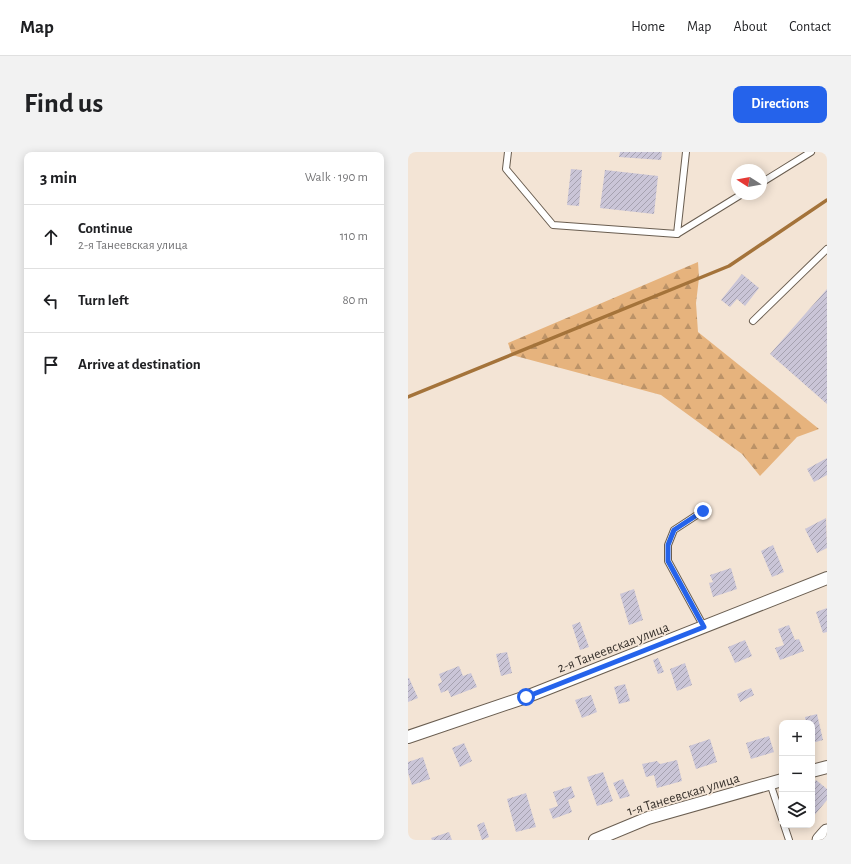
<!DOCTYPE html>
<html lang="en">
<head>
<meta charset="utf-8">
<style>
	body { margin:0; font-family:"Alegreya Sans",sans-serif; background:#f2f2f2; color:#202124 }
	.controls { position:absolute; right:12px; bottom:12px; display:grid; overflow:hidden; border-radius:8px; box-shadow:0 2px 10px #0003 }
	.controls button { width:36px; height:36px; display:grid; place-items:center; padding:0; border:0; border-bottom:1px solid #e0e0e0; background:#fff; color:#202124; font:20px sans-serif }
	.compass { position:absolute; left:323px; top:12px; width:36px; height:36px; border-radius:50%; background:#fff; box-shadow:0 2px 10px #0003; rotate:281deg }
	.stop { position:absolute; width:12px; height:12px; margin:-9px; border:3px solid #2563eb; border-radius:50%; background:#fff }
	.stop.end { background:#2563eb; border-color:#fff; box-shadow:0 1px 4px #0008 }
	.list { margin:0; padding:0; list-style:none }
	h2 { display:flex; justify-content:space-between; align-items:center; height:52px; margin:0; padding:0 16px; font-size:17px }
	h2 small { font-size:13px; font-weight:400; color:#757577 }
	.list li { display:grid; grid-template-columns:26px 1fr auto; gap:12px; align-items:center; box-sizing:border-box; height:64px; padding:0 16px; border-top:1px solid #e0e0e0 }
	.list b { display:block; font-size:15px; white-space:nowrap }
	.list p { margin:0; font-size:13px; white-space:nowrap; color:#757577 }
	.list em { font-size:13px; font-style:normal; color:#757577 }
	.icon { flex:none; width:22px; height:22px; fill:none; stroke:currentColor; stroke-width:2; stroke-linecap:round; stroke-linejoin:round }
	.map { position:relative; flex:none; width:419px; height:688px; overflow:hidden; border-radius:8px }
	header { display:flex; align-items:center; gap:24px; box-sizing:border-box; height:56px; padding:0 20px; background:#fff; border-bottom:1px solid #e0e0e0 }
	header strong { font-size:19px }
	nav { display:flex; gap:22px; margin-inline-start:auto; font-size:14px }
	.intro { display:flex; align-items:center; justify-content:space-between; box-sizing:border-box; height:96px; padding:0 24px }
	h1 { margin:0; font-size:28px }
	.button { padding:10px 18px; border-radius:8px; background:#2563eb; color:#fff; font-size:14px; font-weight:700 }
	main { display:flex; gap:24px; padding:0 24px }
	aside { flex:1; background:#fff; border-radius:8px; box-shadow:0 2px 10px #0003 }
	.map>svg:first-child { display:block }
</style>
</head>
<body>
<header>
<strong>Map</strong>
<nav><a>Home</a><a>Map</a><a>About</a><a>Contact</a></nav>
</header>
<div class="intro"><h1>Find us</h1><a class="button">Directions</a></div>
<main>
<aside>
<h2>3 min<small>Walk · 190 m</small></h2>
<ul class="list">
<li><svg class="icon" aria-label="ahead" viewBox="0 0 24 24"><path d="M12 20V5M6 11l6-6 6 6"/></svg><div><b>Continue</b><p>2-я Танеевская улица</p></div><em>110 m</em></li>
<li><svg class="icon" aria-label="left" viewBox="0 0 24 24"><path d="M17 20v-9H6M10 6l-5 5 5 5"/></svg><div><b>Turn left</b></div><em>80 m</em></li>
<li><svg class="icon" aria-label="arrive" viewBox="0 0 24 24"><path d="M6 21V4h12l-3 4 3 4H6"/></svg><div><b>Arrive at destination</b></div></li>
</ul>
</aside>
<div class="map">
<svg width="419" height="688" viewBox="0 0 419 688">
	<defs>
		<pattern id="forest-firs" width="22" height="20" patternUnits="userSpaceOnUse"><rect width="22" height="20" fill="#e6b37d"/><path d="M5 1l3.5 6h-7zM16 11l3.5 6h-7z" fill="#bb9267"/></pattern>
		<pattern id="building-hatch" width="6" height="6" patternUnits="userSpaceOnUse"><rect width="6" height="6" fill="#cac5d7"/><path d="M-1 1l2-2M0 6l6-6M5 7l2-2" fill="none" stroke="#a5a1af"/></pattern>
	</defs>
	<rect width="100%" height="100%" fill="#f3e4d5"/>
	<!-- forest -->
	<polygon fill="url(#forest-firs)" points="290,110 291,126 288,151 290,180 411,277 389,285 352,324 334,302 253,243 104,203 100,191"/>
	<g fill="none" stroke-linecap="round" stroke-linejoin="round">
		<!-- stream -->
		<polyline stroke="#a4733a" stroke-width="3.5" points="0,245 321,114 419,48"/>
	</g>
	<!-- building -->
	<g fill="url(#building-hatch)">
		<polygon points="212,0 254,0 253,8 211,5"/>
		<polygon points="163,17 174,18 171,54 159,53"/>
		<polygon points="197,18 250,24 246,62 192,56"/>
		<polygon points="334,122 351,136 337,154 329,147 322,155 313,148"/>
		<polygon points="419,137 419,252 362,202"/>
		<polygon points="419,306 419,323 406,330 399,317"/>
		<polygon points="418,366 419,396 409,401 397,377"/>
		<polygon points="365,393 376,420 364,425 353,399"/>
		<polygon points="323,416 329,437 305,445 301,431 305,430 302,423"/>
		<polygon points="226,437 235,468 221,473 212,442"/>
		<polygon points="419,456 419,480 415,481 408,460"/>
		<polygon points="172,470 181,495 172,498 164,473"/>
		<polygon points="381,473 387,488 391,487 396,499 372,508 367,496 376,493 370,477"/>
		<polygon points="337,488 344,504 327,511 320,495"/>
		<polygon points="99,500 104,521 93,524 88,502"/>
		<polygon points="250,506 256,520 250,522 245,508"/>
		<polygon points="277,511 284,533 269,539 262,517"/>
		<polygon points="51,514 55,524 63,521 69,535 43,545 40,538 33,541 30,532 34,530 31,522"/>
		<polygon points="0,526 1,526 10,546 0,550"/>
		<polygon points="217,532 222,549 211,552 206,535"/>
		<polygon points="343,536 346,543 332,550 329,542"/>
		<polygon points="183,543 189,560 174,566 167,548"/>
		<polygon points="409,562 415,588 404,591 404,571 398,571 397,565"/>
		<polygon points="361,584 366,600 343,607 338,591"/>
		<polygon points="302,587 309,610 288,617 281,594"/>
		<polygon points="56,591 64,609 52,615 44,596"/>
		<polygon points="15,605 22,627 4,633 0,621 0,610"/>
		<polygon points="269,608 274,629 249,636 246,623 238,625 234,612 249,609 252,612"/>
		<polygon points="195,620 205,649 189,654 179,625"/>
		<polygon points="215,627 222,644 212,647 205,631"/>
		<polygon points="408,628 419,637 419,648 405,665 404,634"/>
		<polygon points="163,634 167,645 160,648 164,660 145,667 141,657 150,654 145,640"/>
		<polygon points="118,641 128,675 108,680 99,647"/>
		<polygon points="76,670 81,685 74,688 69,673"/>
		<polygon points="41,680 44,688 24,688 23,686"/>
	</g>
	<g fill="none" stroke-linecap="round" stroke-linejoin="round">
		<defs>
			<g id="service">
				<polyline points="100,0 98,17 145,73 269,82 334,42"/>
				<polyline points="353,31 403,0"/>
				<polyline points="269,82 278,0"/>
				<polyline points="345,169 419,97"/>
				<polyline points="295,359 266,378 260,393 260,409 296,475"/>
				<polyline points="362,631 374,667"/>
				<polyline points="376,673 381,688"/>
			</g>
			<g id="minor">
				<polyline points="0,585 118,545 419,426"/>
				<polyline points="404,619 419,615"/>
				<polyline points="187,688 240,666 374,628"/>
			</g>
			<polyline id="tertiary" points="412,688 419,680"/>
		</defs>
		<!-- service casing -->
		<use href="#service" stroke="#6a5e51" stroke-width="8"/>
		<!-- minor casing -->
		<use href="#minor" stroke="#6a5e51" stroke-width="14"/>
		<!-- tertiary casing -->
		<use href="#tertiary" stroke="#6a5e51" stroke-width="17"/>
		<!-- service -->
		<use href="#service" stroke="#fff" stroke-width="6"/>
		<!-- minor -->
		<use href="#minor" stroke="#fff" stroke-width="12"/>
		<!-- tertiary -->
		<use href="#tertiary" stroke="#fff" stroke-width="15"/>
	</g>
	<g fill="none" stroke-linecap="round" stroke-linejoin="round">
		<!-- route -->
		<polyline stroke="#2563eb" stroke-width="5" points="118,545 296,475 260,409 260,393 266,378 295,359"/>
	</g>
	<g text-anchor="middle" stroke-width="3.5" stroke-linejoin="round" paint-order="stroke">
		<!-- street labels -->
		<g font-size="14" fill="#37312c" stroke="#f3e4d5">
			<text transform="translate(205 495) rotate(-21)" y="5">2-я Танеевская улица</text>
			<text transform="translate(275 642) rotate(-17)" y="5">1-я Танеевская улица</text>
		</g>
	</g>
</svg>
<div class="controls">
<button>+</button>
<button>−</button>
<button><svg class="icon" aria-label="layers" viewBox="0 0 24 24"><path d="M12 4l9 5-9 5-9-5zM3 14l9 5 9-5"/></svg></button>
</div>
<svg class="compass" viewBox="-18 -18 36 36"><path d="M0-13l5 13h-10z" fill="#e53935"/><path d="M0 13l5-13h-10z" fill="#757577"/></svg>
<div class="stop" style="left:118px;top:545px"></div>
<div class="stop end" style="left:295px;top:359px"></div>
</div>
</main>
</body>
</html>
